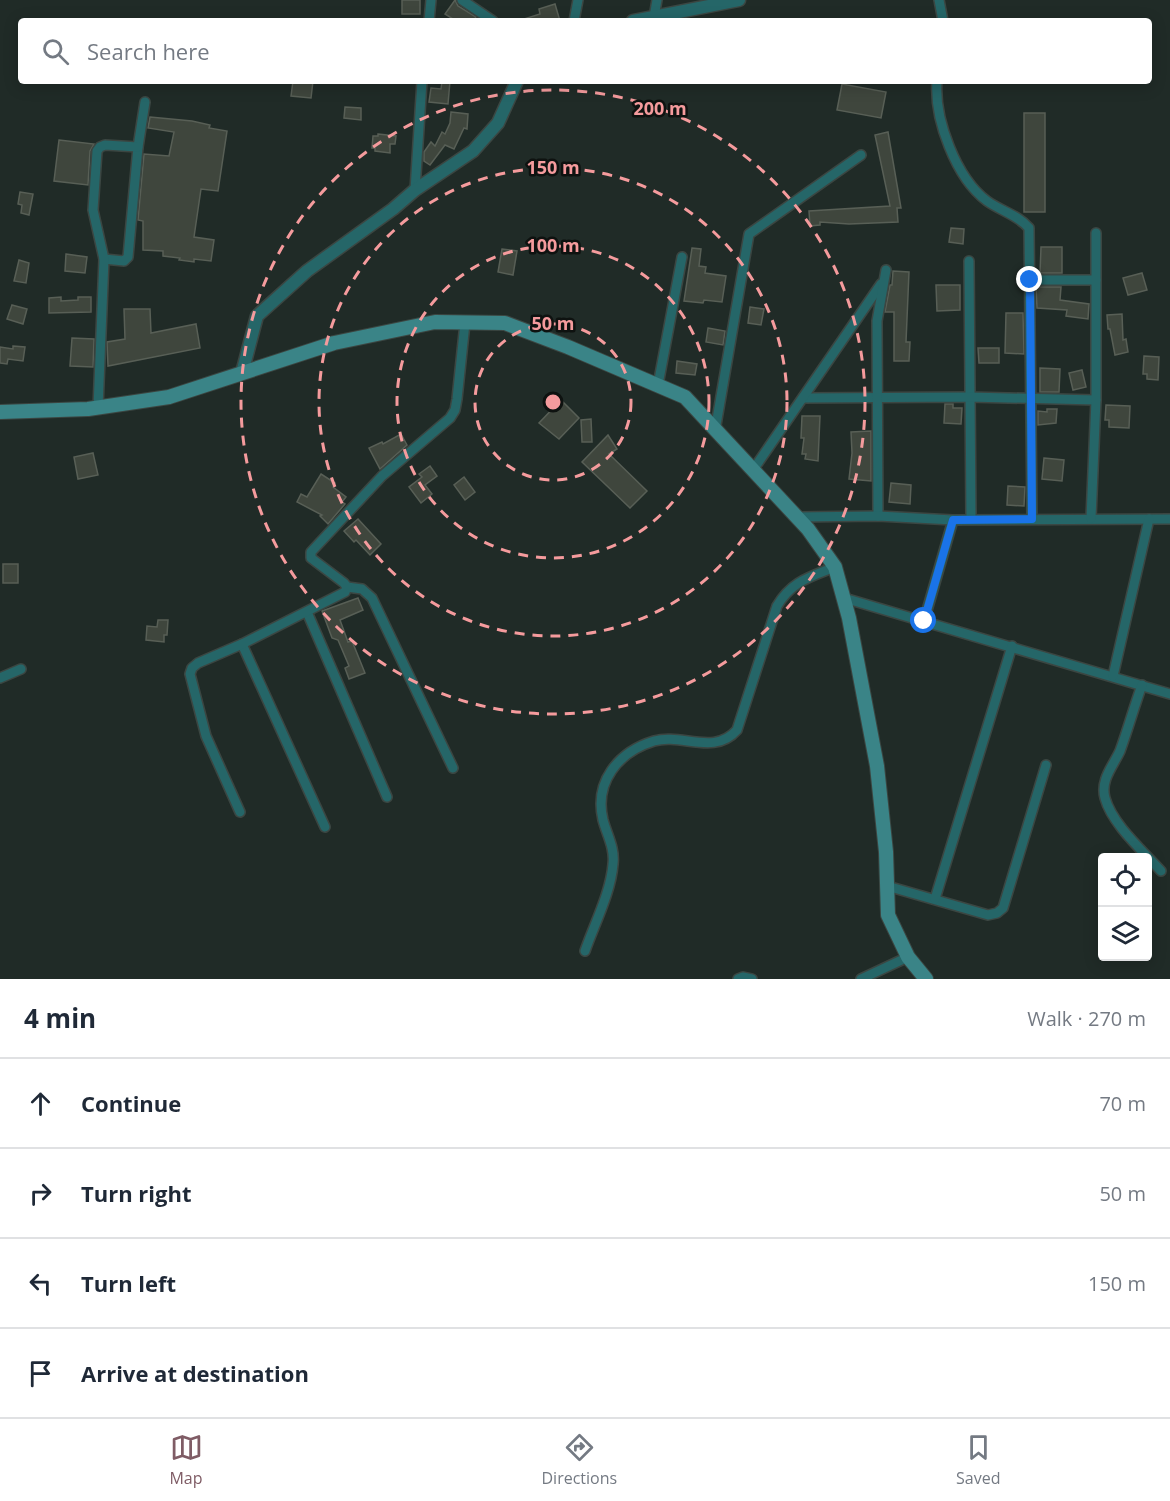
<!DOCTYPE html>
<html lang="en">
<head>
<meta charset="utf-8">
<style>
	body { margin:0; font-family:"Open Sans",sans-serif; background:#f6f6f7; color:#1f2937 }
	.controls { position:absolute; right:18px; bottom:18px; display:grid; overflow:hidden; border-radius:6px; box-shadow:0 3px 15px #0003 }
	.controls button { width:54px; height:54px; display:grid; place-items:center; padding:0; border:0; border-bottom:2px solid #e0e1e3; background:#fff; color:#1f2937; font:30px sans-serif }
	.stop { position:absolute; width:18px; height:18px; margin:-14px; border:4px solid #1a73e8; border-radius:50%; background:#fff }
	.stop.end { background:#1a73e8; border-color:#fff; box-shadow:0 2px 6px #0008 }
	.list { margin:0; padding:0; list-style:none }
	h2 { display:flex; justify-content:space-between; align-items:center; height:78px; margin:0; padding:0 24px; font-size:26px }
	h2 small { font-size:20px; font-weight:400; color:#747a83 }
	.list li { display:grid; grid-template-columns:39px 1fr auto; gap:18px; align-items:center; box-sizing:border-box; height:90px; padding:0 24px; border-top:2px solid #e0e1e3 }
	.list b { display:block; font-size:22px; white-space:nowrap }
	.list em { font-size:20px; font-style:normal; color:#747a83 }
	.icon { flex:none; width:33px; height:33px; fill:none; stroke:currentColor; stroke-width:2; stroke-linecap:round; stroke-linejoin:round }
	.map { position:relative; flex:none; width:1170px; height:979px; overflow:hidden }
	.search { position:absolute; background:#fff; box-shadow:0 3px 15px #0003; left:18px; right:18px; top:18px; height:66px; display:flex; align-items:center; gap:15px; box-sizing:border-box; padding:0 21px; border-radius:6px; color:#747a83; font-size:22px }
	.sheet { height:438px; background:#fff }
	nav { display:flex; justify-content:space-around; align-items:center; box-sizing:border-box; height:84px; border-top:2px solid #e0e1e3; background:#fff; font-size:16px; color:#747a83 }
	nav a { display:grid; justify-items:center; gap:3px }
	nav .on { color:#7f5c65 }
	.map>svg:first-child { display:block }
</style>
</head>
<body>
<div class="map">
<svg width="1170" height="979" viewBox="0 0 1170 979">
	<rect width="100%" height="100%" fill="#202b27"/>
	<!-- building -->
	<g fill="#3f463d" stroke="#585f56" stroke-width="1.5">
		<rect x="402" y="0" width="18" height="14"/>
		<polygon points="455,0 458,6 476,17 473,21 456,21 445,14"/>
		<polygon points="555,4 560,21 524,21 524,19 540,14 539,9"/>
		<polygon points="293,81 313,81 311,98 291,96"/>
		<polygon points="442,81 450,81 448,104 429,102 431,88 441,89"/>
		<polygon points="842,84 886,92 881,118 837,110"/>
		<polygon points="345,107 361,108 361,120 344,118"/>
		<polygon points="451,112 468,114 467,129 464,128 454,149 445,145 430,165 424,161 424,152 431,142 435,146 442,132 445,134 450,123"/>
		<rect x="1024" y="113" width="21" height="99"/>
		<polygon points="150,117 192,121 210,125 209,128 227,131 218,191 201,189 194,237 214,240 211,261 194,259 194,262 179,260 180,258 163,256 163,251 143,250 143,221 138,220 144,154 169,156 174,132 148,128"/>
		<polygon points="888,132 901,208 897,208 898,222 849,224 820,222 820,225 810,226 809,211 890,206 875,135"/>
		<polygon points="378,134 396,136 395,144 390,144 390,153 375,151 375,148 372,148 373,136 378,136"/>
		<polygon points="59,140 94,144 90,151 88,185 54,181"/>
		<polygon points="20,192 33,194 29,215 21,213 22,205 18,204"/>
		<polygon points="951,228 964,229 963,244 949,242"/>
		<polygon points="1041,247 1062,247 1062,273 1040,273"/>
		<polygon points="692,248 701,249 699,266 706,267 705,273 726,276 722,302 704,300 703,303 684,301"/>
		<polygon points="502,249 517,251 513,275 498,272"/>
		<polygon points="66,254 87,257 85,273 65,271"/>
		<polygon points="19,260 29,263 26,283 14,281"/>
		<polygon points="893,271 909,272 906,342 910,342 909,361 894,361 894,312 885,312 890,285 892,285"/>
		<polygon points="1142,273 1147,290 1128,295 1123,278"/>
		<polygon points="936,285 960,285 960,310 937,311"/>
		<polygon points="1036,287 1061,287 1060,300 1089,304 1088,319 1066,316 1067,310 1037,308"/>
		<polygon points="61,297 61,301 78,300 78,297 91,297 91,312 49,313 49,298"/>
		<polygon points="12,305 27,309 23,324 7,319"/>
		<polygon points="750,307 764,309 761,325 748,323"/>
		<polygon points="124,309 150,309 151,333 196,324 200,348 108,366 107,342 125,339"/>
		<polygon points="1006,313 1023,313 1024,354 1005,353"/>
		<polygon points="1122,314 1123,340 1126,339 1128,352 1115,355 1110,329 1108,329 1107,315"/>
		<polygon points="708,328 725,331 723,345 706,342"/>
		<polygon points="72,338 94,339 93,367 70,366"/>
		<polygon points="13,346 25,347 23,361 8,359 7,364 0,363 0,347 13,349"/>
		<polygon points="978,348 999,348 999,363 979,363"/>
		<polygon points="1144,356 1159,357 1158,380 1147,379 1147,374 1143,374"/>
		<polygon points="677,361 697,364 695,375 676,373"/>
		<polygon points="1040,368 1060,369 1059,392 1040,392"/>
		<polygon points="1082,370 1086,387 1073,390 1069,373"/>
		<polygon points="561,400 579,418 559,439 539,423"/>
		<polygon points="945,404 953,404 953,408 962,408 961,424 944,423"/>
		<polygon points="1106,405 1130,406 1129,428 1109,427 1109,420 1105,420"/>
		<polygon points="1047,409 1057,409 1056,423 1038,425 1038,411 1047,412"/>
		<polygon points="802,416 820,416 818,461 805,459 806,454 802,454 804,438 801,438"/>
		<polygon points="591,419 592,442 582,442 581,420"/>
		<polygon points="871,431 871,481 849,479 852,453 851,432"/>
		<polygon points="401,434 407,445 380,469 369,448 382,442 383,444"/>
		<polygon points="608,435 617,449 609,454 647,491 630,508 582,462"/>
		<polygon points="93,453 98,475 78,479 74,457"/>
		<polygon points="1044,458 1064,460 1062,481 1042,479"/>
		<polygon points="430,466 437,476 425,485 432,494 421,503 409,487 422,477 419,474"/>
		<polygon points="321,474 335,483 333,487 346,497 342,502 345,504 328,524 320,516 322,515 297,502 301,494 307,497"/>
		<polygon points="464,477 475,492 465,500 454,485"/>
		<polygon points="891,483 911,485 910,504 889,502"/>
		<polygon points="1008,486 1025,487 1024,506 1007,505"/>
		<polygon points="358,519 381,544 370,555 356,540 354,542 344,531"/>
		<rect x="3" y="564" width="15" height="19"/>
		<polygon points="358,598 363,610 340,620 348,642 352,641 365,673 349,679 345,668 349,666 338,640 332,638 322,611"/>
		<polygon points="158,620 168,620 167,635 164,635 164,642 146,640 147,626 157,627"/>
	</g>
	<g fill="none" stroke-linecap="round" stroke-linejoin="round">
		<defs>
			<g id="minor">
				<polyline points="462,0 493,21"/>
				<polyline points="939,0 943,21"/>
				<polyline points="654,17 657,0"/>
				<polyline points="429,21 431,0"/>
				<polyline points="574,21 578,0"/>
				<path d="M937 81C934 119 956 178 987 201 1001 211 1018 215 1029 228L1032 519"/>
				<polyline points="415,190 422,81"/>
				<polyline points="104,259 124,261 128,257 138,147 145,102"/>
				<polyline points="969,261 971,519"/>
				<polyline points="1030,280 1096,280"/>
				<polyline points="658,385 682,257"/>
				<polyline points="803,398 969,397 1096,400"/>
				<polyline points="98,408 104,259 93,210 97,151 100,147 105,145 138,147"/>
				<polyline points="715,431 749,234 861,155"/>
				<polyline points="753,470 881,284"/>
				<polyline points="878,516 877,321 886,270"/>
				<polyline points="797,517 878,516 953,520 1170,519"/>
				<polyline points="1091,518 1096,400 1096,233"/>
				<polyline points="347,587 362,589 372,598 453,768"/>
				<polyline points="844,598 1170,694"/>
				<polyline points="307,612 387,797"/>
				<polyline points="924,621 953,520"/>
				<polyline points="242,644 325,827"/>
				<polyline points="1113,676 1149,519"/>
				<polyline points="0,678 21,669"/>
				<path d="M1142 685C1134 707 1128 729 1120 751 1113 766 1100 780 1105 798 1112 824 1143 851 1161 871"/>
				<polyline points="240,812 206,736 190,674 192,668 198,663 242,644 345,592 347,587 344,583 311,558 311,552 382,476 450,418 455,410 457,399 465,323"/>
				<polyline points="887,886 988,915 997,913 1003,908 1046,765"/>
				<polyline points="935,899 1012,646"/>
				<path d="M585 951C594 925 611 892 613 864 615 848 607 835 603 820 594 782 618 752 654 741 682 733 714 756 737 730L777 606C792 581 810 577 835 567"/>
				<polyline points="738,979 743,977 752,979"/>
				<polyline points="861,979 908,957"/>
			</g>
			<g id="tertiary">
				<polyline points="633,21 739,0"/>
				<polyline points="242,373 257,316 307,271 393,209 415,190 473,151 498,123 517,81"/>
			</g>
			<polyline id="secondary" points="0,412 88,409 169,397 334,343 435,322 505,323 568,347 685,397 808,529 835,567 849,618 877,766 886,852 888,915 908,957 926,979"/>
		</defs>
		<!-- minor casing -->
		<use href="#minor" stroke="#3b4642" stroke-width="12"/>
		<!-- tertiary casing -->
		<use href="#tertiary" stroke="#3b4642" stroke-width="15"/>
		<!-- secondary casing -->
		<use href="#secondary" stroke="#3b4642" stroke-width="16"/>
		<!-- minor -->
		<use href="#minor" stroke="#256668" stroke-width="9"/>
		<!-- tertiary -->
		<use href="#tertiary" stroke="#256668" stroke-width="12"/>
		<!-- secondary -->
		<use href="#secondary" stroke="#3a8487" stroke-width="14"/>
	</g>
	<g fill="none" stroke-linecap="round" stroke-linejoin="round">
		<!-- route -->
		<polyline stroke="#1a73e8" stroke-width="8" points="924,621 953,520 1032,519 1030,280"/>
	</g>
	<!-- distance rings -->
	<g fill="none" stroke="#f59b9d" stroke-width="3" stroke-dasharray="10 8">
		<circle cx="553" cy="402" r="78"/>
		<circle cx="553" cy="402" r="156"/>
		<circle cx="553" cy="402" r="234"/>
		<circle cx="553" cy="402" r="312"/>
	</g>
	<circle cx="553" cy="402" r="9" fill="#f59b9d" stroke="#0e1210" stroke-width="3"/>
	<g font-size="18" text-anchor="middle" font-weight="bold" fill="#f59b9d" stroke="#0e1210" stroke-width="5" stroke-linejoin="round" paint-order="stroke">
		<text x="660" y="115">200 m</text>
		<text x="553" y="174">150 m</text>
		<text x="553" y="252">100 m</text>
		<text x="553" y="330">50 m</text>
	</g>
</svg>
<div class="controls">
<button><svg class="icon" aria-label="locate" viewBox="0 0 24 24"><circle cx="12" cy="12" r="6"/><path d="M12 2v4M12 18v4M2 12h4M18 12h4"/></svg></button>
<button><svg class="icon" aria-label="layers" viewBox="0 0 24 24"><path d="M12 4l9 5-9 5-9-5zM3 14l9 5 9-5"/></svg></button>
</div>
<div class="stop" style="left:924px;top:621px"></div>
<div class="stop end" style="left:1030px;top:280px"></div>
<div class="search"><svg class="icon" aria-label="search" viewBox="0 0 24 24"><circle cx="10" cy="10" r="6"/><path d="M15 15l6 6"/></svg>Search here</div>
</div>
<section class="sheet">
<h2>4 min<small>Walk · 270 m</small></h2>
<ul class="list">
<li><svg class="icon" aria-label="ahead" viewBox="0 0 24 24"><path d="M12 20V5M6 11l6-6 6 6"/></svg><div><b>Continue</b></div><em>70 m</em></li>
<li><svg class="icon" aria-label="right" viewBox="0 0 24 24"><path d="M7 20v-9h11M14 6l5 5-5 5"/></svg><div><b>Turn right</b></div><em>50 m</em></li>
<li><svg class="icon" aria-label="left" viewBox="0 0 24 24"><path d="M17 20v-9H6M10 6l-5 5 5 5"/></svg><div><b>Turn left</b></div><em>150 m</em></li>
<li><svg class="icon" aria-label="arrive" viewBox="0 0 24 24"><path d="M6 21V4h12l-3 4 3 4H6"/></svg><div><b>Arrive at destination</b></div></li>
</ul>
</section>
<nav>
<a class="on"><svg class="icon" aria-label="map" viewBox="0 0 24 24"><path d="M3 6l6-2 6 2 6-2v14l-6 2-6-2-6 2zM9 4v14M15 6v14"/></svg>Map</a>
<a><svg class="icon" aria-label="directions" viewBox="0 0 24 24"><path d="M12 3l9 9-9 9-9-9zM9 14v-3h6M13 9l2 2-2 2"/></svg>Directions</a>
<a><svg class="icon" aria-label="saved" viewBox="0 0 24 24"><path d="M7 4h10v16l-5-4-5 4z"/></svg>Saved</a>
</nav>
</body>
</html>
